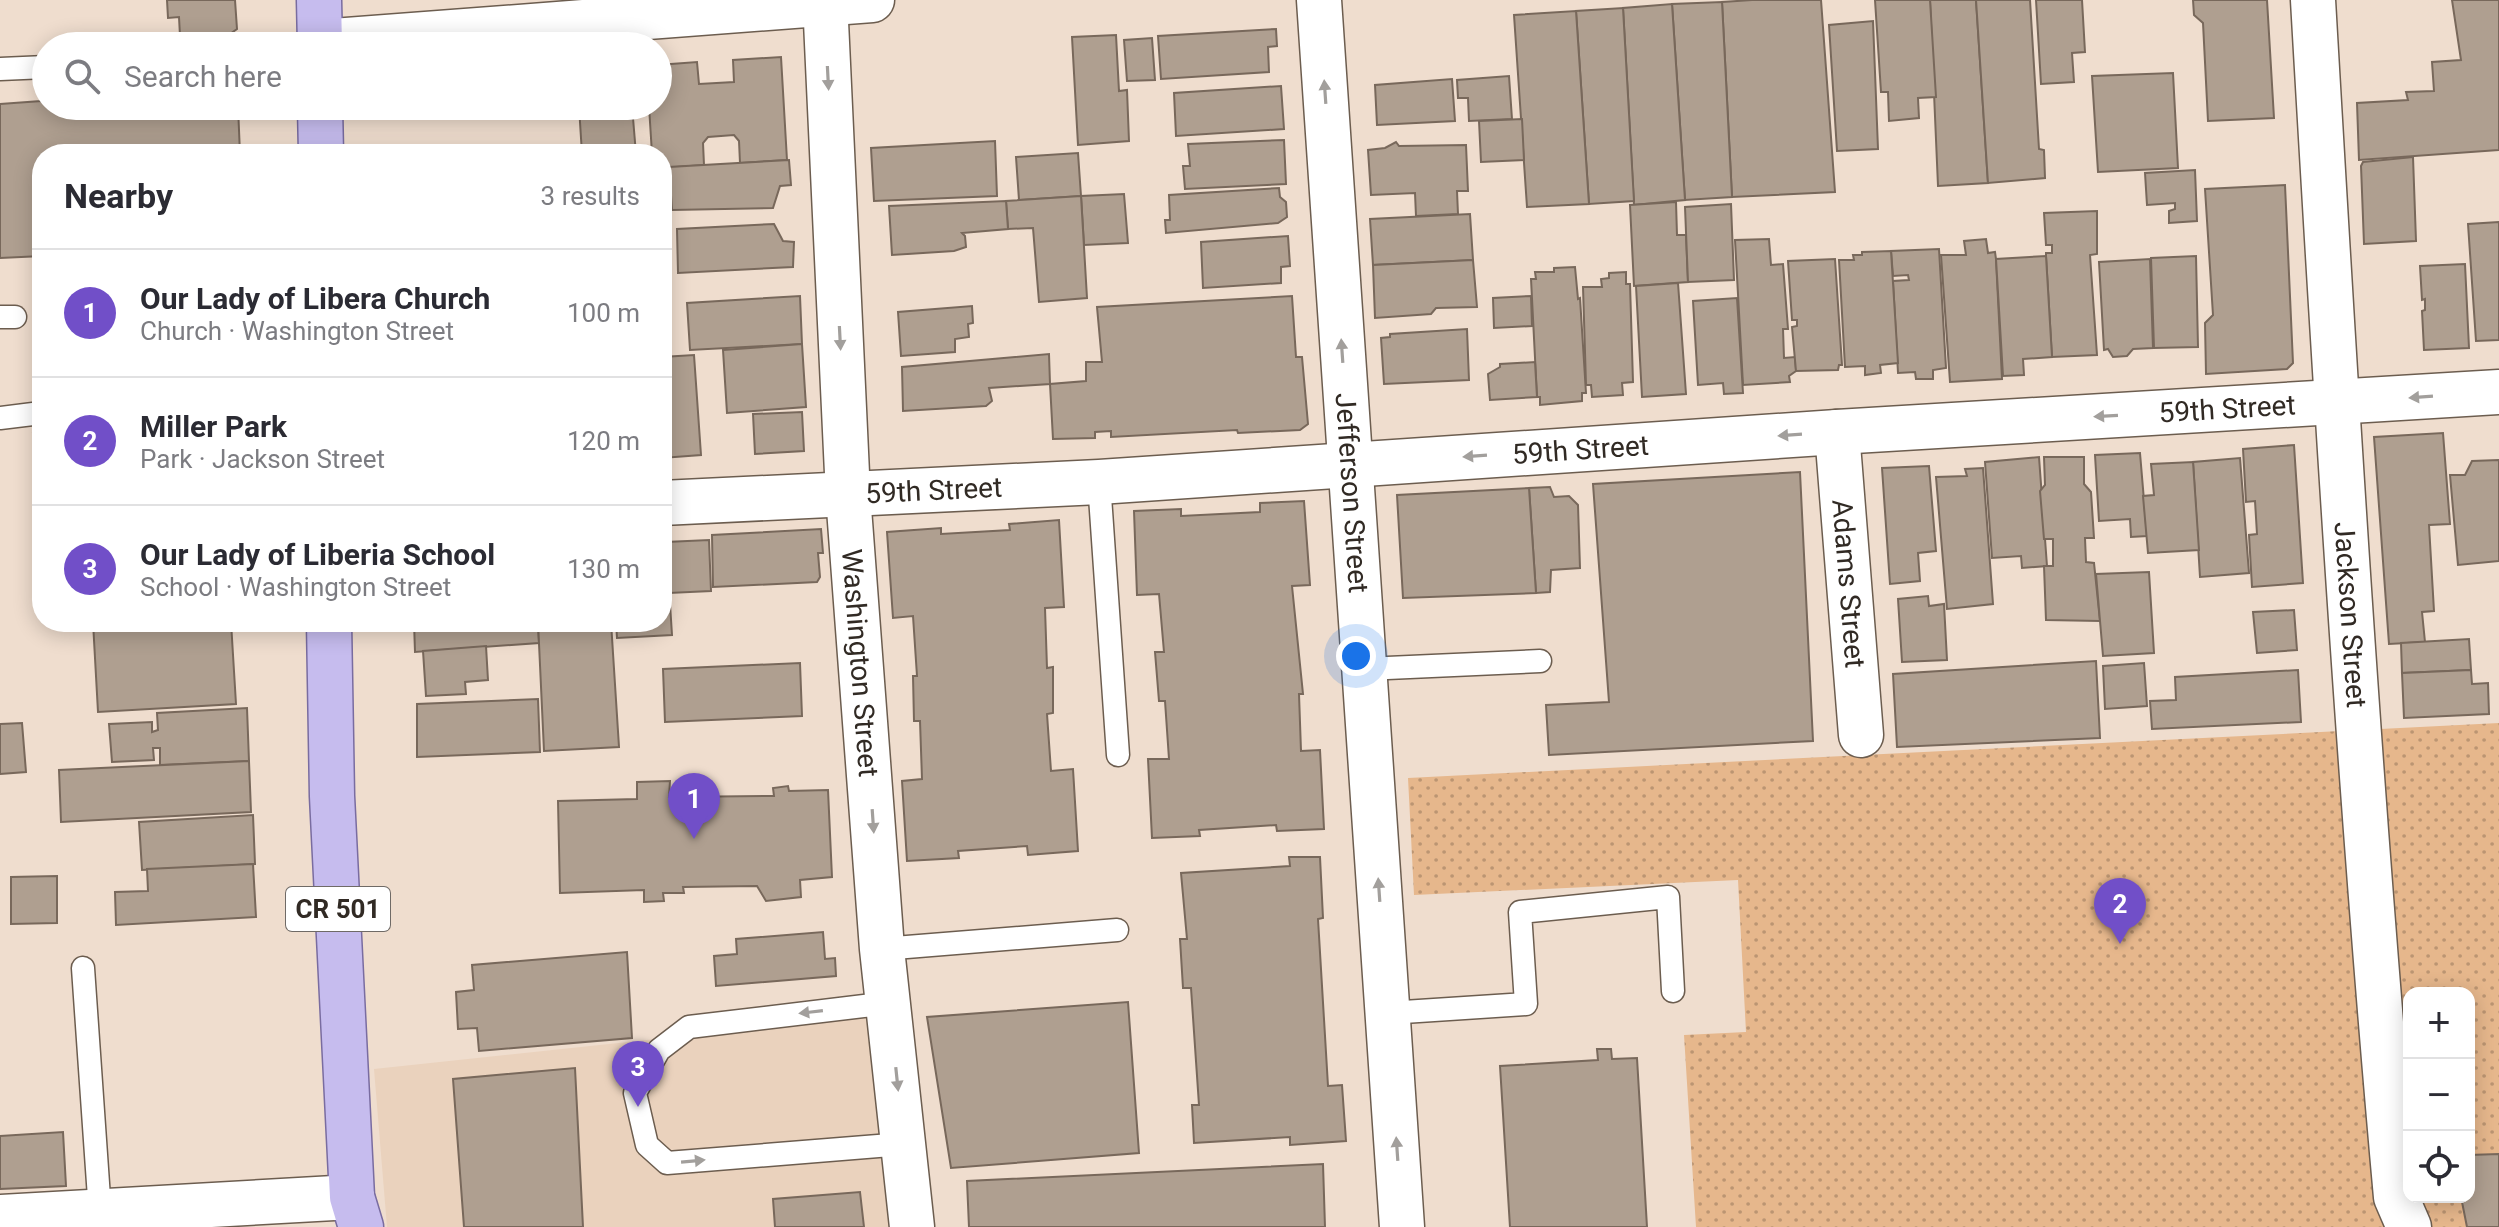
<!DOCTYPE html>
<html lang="en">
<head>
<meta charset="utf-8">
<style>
	body { margin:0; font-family:Roboto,sans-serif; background:#f7f7f7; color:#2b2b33 }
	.controls { position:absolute; right:24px; bottom:24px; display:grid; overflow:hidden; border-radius:16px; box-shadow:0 4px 20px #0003 }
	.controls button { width:72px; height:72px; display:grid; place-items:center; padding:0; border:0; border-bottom:2px solid #e1e1e2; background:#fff; color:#2b2b33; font:40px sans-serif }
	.you { position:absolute; left:1356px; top:656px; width:28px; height:28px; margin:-20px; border:6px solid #fff; border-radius:50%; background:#1a73e8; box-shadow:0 0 0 12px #1a73e833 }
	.badge { display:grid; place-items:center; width:52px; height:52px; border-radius:50%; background:#714fc8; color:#fff; font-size:26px; font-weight:700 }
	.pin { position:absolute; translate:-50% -66px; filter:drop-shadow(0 2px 4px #0008) }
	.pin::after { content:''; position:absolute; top:42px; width:28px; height:24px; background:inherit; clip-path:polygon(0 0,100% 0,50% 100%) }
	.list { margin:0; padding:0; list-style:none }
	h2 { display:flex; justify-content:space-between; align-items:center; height:104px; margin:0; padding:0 32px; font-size:34px }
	h2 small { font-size:26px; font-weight:400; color:#7c7c81 }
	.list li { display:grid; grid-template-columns:52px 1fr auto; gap:24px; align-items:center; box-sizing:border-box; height:128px; padding:0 32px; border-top:2px solid #e1e1e2 }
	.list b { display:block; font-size:30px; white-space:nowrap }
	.list p { margin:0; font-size:26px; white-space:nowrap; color:#7c7c81 }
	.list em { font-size:26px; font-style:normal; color:#7c7c81 }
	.icon { flex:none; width:44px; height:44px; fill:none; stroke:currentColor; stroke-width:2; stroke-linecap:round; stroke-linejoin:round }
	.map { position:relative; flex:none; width:2499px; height:1227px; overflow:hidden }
	.search { position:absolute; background:#fff; box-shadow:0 4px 20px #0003; left:32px; top:32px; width:640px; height:88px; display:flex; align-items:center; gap:20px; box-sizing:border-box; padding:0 28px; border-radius:44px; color:#7c7c81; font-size:30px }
	.panel { position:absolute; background:#fff; box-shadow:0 4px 20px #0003; left:32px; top:144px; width:640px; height:488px; border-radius:32px }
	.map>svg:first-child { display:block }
</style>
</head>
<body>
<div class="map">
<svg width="2499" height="1227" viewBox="0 0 2499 1227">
	<defs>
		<pattern id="park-dots" width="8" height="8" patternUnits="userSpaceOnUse" patternTransform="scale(2)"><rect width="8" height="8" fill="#e6b78c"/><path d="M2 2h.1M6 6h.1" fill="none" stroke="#bb9572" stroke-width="1.8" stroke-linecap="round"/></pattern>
	</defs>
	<rect width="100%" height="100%" fill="#efddce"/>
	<!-- built -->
	<polygon fill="#ead2bd" points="890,1014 912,1227 387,1227 374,1069"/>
	<!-- park -->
	<path fill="url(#park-dots)" fill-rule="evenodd" d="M2499 723V1227H1696L1684 1035 1746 1032 1738 880 1414 895 1408 778ZM2409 993H2469V1197H2409Z"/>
	<!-- building -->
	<g fill="#af9f90" stroke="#78685b" stroke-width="2">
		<polygon points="167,0 235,0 237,29 230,34 180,36 179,17 168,18"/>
		<polygon points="1752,0 1821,0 1835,192 1732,197 1722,2"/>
		<polygon points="1930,0 1976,0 1988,183 1938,186"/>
		<polygon points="1930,0 1936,97 1918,98 1919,118 1889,121 1888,92 1881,92 1875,0"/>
		<polygon points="1976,0 2030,0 2039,149 2044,150 2045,178 1988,183"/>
		<polygon points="2036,0 2082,0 2085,52 2072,53 2074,82 2041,84"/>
		<polygon points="2193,0 2267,0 2274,118 2208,121 2203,23 2194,15"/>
		<polygon points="2452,0 2499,0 2499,150 2359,160 2357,103 2408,100 2406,92 2434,91 2432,62 2461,60"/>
		<polygon points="1722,2 1732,197 1685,200 1672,4"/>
		<polygon points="1672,4 1685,200 1634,205 1623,8"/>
		<polygon points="1623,8 1634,201 1589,204 1576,11"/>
		<polygon points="1576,11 1589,204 1527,207 1514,15"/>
		<polygon points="1873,21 1878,149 1837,151 1829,25"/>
		<polygon points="1276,29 1277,46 1268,47 1269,72 1161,79 1158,36"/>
		<polygon points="1116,35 1119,91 1127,90 1129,141 1078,145 1072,37"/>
		<polygon points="1152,38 1155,80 1127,81 1124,40"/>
		<polygon points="781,57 787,160 740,163 739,141 734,135 708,137 703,143 704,165 662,168 662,154 652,154 649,106 658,106 658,65 697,62 699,84 734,82 733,60"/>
		<polygon points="2173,73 2178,168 2098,172 2092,76"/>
		<polygon points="1509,76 1512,119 1469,121 1468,98 1458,98 1457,80"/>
		<polygon points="1452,79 1455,121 1377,125 1375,85"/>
		<polygon points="1281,86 1284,129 1176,136 1174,93"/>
		<polygon points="42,97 46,97 46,106 238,106 240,154 42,154 42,256 0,258 0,104 41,101"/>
		<polygon points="579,106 632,106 636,154 582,154"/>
		<polygon points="1522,119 1524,160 1481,162 1479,121"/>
		<polygon points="1284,140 1286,184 1185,189 1183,166 1190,166 1188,144"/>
		<polygon points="995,141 997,196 874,201 871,148"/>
		<polygon points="1396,142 1399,146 1466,145 1468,191 1457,191 1458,214 1416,216 1415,193 1371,195 1368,150 1385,148"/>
		<polygon points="1078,153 1081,196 1019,200 1016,157"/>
		<polygon points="2413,157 2416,241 2364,244 2361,166 2363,162"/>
		<polygon points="789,160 791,185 780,186 773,208 672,210 669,167"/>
		<polygon points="2195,170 2197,221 2169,223 2169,211 2175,209 2175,203 2147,205 2145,173"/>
		<polygon points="2285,185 2293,363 2287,369 2206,374 2205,323 2213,315 2205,189"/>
		<polygon points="1279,188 1280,197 1286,202 1287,217 1278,223 1166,233 1165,220 1170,220 1169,195"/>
		<polygon points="1124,194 1128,243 1084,245 1081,196"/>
		<polygon points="1081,196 1087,298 1039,302 1033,228 1008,229 1006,201"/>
		<polygon points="1006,201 1008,229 962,233 965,236 966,247 954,251 892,255 889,206"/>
		<polygon points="1676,202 1677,235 1686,235 1688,282 1634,286 1630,205"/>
		<polygon points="1731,204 1734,280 1688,282 1685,207"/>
		<polygon points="2097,211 2097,254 2090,255 2097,355 2052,357 2046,256 2046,253 2052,253 2052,245 2046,245 2044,213"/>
		<polygon points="1470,214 1473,260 1373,265 1370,219"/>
		<polygon points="2499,222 2499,340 2476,341 2468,224"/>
		<polygon points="774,224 783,241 794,242 793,267 678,273 677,229"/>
		<polygon points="1288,236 1290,266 1281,267 1281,283 1203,288 1201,242"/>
		<polygon points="1769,239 1771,265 1783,264 1788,329 1783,329 1784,358 1795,357 1796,371 1789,376 1790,382 1743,385 1735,240"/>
		<polygon points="1986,239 1988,253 1995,252 1996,259 2002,379 1950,382 1941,255 1966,255 1964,241"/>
		<polygon points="1939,249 1946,368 1933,370 1933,379 1916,379 1915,372 1898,373 1893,281 1909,280 1908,275 1893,276 1891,251"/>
		<polygon points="1891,251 1898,363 1880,365 1881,373 1865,375 1865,366 1845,367 1839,260 1854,260 1853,255 1862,255 1862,252"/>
		<polygon points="2046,256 2052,357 2023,359 2024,375 2003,376 1996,259"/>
		<polygon points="2196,256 2198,347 2154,348 2151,258"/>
		<polygon points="1835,259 1842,365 1839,365 1838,370 1796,371 1792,327 1797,326 1797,320 1792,320 1788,261"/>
		<polygon points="2150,259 2153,348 2133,349 2127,356 2113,357 2108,349 2104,350 2099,262"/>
		<polygon points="1473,260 1477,307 1436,308 1431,314 1375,318 1373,265"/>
		<polygon points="2465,264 2469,348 2424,350 2422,311 2425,310 2425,299 2422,300 2420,266"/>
		<polygon points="1575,267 1578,299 1580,298 1586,393 1582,393 1582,401 1540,405 1540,397 1537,397 1531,279 1536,279 1535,272 1554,272 1554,268"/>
		<polygon points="1626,272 1626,284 1630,284 1633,382 1622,383 1623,395 1592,397 1591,385 1586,385 1583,287 1602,287 1601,279 1609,278 1609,273"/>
		<polygon points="1678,283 1686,394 1642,397 1636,286"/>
		<polygon points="800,296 802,344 690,350 687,303"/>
		<polygon points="1292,296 1296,357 1302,357 1308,424 1300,430 1238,433 1237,430 1111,437 1111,431 1095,432 1095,438 1053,439 1050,384 1086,381 1086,362 1102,362 1097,307"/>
		<polygon points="1531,296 1532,326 1494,328 1493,298"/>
		<polygon points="1737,298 1743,393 1724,394 1723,383 1698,385 1693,301"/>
		<polygon points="972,306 973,323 968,324 969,337 955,339 955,352 901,356 898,312"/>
		<polygon points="1467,329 1469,380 1384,384 1381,338 1390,337 1390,334"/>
		<polygon points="802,344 806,407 727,413 723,350"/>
		<polygon points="1049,354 1050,384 989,388 992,401 986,406 903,411 902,367"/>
		<polygon points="694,355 701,455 662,458 662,357"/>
		<polygon points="1535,362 1537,397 1490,400 1488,374 1500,367 1500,364"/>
		<polygon points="802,412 804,451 755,454 753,414"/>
		<polygon points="33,433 42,433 42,460 34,460"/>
		<polygon points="2443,433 2450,524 2429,525 2434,611 2422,612 2425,642 2389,644 2374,437"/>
		<polygon points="2294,445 2303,583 2252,587 2249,535 2257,534 2255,501 2246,502 2243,449"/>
		<polygon points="2140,453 2147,536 2131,537 2130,519 2099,521 2095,455"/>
		<polygon points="2039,457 2047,566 2022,568 2021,556 1992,558 1985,462"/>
		<polygon points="2044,457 2084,457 2084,484 2091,492 2094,538 2085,538 2086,562 2094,563 2100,621 2046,620 2044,566 2053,566 2053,539 2044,539 2040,491 2045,485"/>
		<polygon points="2240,458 2249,573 2200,577 2193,462"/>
		<polygon points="2499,460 2499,561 2458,565 2450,475 2465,475 2472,461"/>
		<polygon points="2193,462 2199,550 2148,553 2143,496 2154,495 2151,464"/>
		<polygon points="1929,466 1936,551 1918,553 1920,581 1890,584 1882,468"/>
		<polygon points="1983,468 1993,604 1947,609 1936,477 1967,476 1965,469"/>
		<polygon points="1800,472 1813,741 1549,755 1546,705 1609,702 1593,484"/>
		<polygon points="1550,487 1554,497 1569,496 1578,505 1580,568 1551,570 1550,592 1536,593 1529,488"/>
		<polygon points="1529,488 1536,593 1403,598 1397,495"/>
		<polygon points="1304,501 1310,585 1292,586 1303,694 1299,694 1301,751 1320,750 1324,829 1277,831 1276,825 1199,830 1200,836 1152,838 1148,759 1169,759 1165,701 1159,701 1155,652 1164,652 1159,594 1137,595 1134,511 1181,509 1181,516 1260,512 1260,503"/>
		<polygon points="1059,520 1064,607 1045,608 1047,668 1053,667 1053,713 1047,714 1051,771 1073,769 1078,851 1028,855 1027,846 958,851 959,858 907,861 902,781 922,779 920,721 914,721 913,676 917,676 913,616 893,618 887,532 941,528 941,534 1010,530 1009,524"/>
		<polygon points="821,529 823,553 818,553 820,577 817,582 713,587 712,535"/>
		<polygon points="709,540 711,591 669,593 666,542"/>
		<polygon points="662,542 666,542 672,635 617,638 616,622 662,622"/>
		<polygon points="2149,572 2154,653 2103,656 2096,574"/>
		<polygon points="1928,596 1929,606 1944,604 1947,660 1902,662 1898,599"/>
		<polygon points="2294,610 2297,650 2257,653 2253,612"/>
		<polygon points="93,622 231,622 236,704 98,712"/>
		<polygon points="414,622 538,622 539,643 415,652"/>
		<polygon points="538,622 611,622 619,747 544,751"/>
		<polygon points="2469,639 2471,670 2402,673 2401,643"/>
		<polygon points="486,646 488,680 465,682 466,694 426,696 423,651"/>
		<polygon points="2096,661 2100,738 1897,747 1893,674"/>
		<polygon points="800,663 802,716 665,722 663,669"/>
		<polygon points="2144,663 2147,706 2105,709 2103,666"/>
		<polygon points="2298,670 2301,722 2152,729 2150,701 2176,700 2175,677"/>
		<polygon points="2471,670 2472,684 2488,683 2489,714 2404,718 2402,673"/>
		<polygon points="538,699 540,752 417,757 417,704"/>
		<polygon points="247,708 249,761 160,765 160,748 153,748 154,760 112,762 109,724 152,722 152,732 158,730 157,713"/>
		<polygon points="22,723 26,772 0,774 0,724"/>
		<polygon points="249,761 251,812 61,822 59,770"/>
		<polygon points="670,781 669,797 774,796 773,788 788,786 789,791 828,790 832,877 800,880 801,897 766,901 757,886 683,887 684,893 663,893 664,901 644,902 644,890 560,893 558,801 637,799 637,782"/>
		<polygon points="253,815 255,864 142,870 139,822"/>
		<polygon points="1289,857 1320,857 1323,918 1318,919 1328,1086 1342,1085 1346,1141 1290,1145 1290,1137 1194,1143 1192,1105 1199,1105 1191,988 1183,988 1180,939 1187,939 1181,873 1290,866"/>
		<polygon points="253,864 256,917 116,925 115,892 148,891 147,869"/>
		<polygon points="57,876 57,923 11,924 11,877"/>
		<polygon points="823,932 825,959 835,958 836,976 716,986 714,956 737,954 736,939"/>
		<polygon points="627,952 632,1038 479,1051 477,1028 458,1029 456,992 474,990 472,965"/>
		<polygon points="1128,1002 1139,1153 951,1168 927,1017"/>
		<polygon points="1597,1049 1611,1049 1612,1059 1637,1058 1647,1227 1510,1227 1500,1066 1598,1060"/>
		<polygon points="575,1068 583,1227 464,1227 453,1079"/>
		<polygon points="63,1132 66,1186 0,1189 0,1136"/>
		<polygon points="2499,1154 2499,1227 2467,1227 2461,1197 2469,1197 2469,1155"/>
		<polygon points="1323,1164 1325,1227 969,1227 967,1181"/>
		<polygon points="860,1192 864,1227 775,1227 773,1199"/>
	</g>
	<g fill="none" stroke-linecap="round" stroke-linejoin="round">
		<defs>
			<g id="service">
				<polyline points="0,69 46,67"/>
				<polyline points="0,317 15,317"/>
				<polyline points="0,418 41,413"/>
				<polyline points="1099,482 1118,755"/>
				<polyline points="1365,669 1540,661"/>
				<polyline points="882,949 1117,930"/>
				<polyline points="83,968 100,1212"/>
				<polyline points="889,1003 689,1027 659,1050 635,1093 647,1145 667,1163 903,1144"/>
				<polyline points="1388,1013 1526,1004 1520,912 1668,897 1673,991"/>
			</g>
			<g id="minor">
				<path id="s1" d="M825 0 848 495 882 949 912 1227"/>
				<path id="s2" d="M1319 0 1402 1227"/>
				<path id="s3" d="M2313 0C2336 399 2360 799 2396 1197L2409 1227"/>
				<path id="s4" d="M1837 432 1861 735"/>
				<path id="s5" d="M662 503 1099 482 1837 432 2499 392"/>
				<polyline points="0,1217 352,1197"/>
			</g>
			<polyline id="tertiary" points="320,42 872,0"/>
			<g id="primary">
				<polyline points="319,0 320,46"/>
				<polyline points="320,106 321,154"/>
				<polyline points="329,622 332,796 352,1197 361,1227"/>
			</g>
		</defs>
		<!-- service casing -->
		<use href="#service" stroke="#6c5d4f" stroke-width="25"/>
		<!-- minor casing -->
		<use href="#minor" stroke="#6c5d4f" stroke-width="47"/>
		<!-- tertiary casing -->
		<use href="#tertiary" stroke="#6c5d4f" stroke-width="47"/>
		<!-- primary casing -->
		<use href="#primary" stroke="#796ca0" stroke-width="47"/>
		<!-- service -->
		<use href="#service" stroke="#fff" stroke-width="22"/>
		<!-- minor -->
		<use href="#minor" stroke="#fff" stroke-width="44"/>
		<!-- tertiary -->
		<use href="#tertiary" stroke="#fff" stroke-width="44"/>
		<!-- primary -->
		<use href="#primary" stroke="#c6bcee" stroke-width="44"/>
	</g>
	<!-- one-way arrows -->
	<defs><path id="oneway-solid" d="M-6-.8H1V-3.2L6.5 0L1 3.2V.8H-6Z" transform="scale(2)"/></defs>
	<g fill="#a29f9c">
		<use href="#oneway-solid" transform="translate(828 78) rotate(87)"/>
		<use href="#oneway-solid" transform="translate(1325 92) rotate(-94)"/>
		<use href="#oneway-solid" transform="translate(840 338) rotate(87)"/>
		<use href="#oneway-solid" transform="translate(1342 351) rotate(-94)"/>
		<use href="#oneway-solid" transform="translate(2421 397) rotate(176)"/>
		<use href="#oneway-solid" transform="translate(2106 416) rotate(177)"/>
		<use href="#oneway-solid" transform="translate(1790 435) rotate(176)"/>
		<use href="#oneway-solid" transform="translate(1475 456) rotate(176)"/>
		<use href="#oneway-solid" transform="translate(873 821) rotate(86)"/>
		<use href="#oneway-solid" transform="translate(1379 890) rotate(-94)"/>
		<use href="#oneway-solid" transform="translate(811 1012) rotate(173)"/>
		<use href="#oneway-solid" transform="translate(897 1079) rotate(84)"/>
		<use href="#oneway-solid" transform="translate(1397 1149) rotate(-94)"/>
		<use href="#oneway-solid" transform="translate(693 1161) rotate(-5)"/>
	</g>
	<g text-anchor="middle" stroke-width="8" stroke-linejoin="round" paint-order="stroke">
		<!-- shield labels -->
		<rect fill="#fff" stroke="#6f6a66" stroke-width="2" x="286" y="887" width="104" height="44" rx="6"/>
		<g font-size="26" font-weight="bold" fill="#312a24">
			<text x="338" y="918">CR 501</text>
		</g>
		<!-- street labels -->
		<g font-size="28" fill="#312a24" stroke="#fff">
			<text dy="10" stroke="none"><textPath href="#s5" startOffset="1568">59th Street</textPath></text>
			<text dy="10" stroke="none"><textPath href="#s5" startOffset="920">59th Street</textPath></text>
			<text dy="10" stroke="none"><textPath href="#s5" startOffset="272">59th Street</textPath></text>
			<text dy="10" stroke="none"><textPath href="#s2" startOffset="494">Jefferson Street</textPath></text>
			<text dy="10" stroke="none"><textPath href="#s4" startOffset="152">Adams Street</textPath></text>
			<text dy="10" stroke="none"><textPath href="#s3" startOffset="616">Jackson Street</textPath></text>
			<text dy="10" stroke="none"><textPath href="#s1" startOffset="664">Washington Street</textPath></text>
		</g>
	</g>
</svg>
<div class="controls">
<button>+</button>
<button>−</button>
<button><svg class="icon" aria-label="locate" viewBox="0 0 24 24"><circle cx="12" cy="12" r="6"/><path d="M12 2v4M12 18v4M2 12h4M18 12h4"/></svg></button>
</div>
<div class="you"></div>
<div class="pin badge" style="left:694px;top:839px">1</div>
<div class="pin badge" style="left:2120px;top:944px">2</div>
<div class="pin badge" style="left:638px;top:1107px">3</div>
<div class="search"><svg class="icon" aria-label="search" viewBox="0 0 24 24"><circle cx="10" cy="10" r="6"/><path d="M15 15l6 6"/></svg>Search here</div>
<section class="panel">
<h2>Nearby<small>3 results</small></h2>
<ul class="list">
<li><span class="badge">1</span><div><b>Our Lady of Libera Church</b><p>Church · Washington Street</p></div><em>100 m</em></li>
<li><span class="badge">2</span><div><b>Miller Park</b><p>Park · Jackson Street</p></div><em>120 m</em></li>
<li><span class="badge">3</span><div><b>Our Lady of Liberia School</b><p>School · Washington Street</p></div><em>130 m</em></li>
</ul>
</section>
</div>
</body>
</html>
